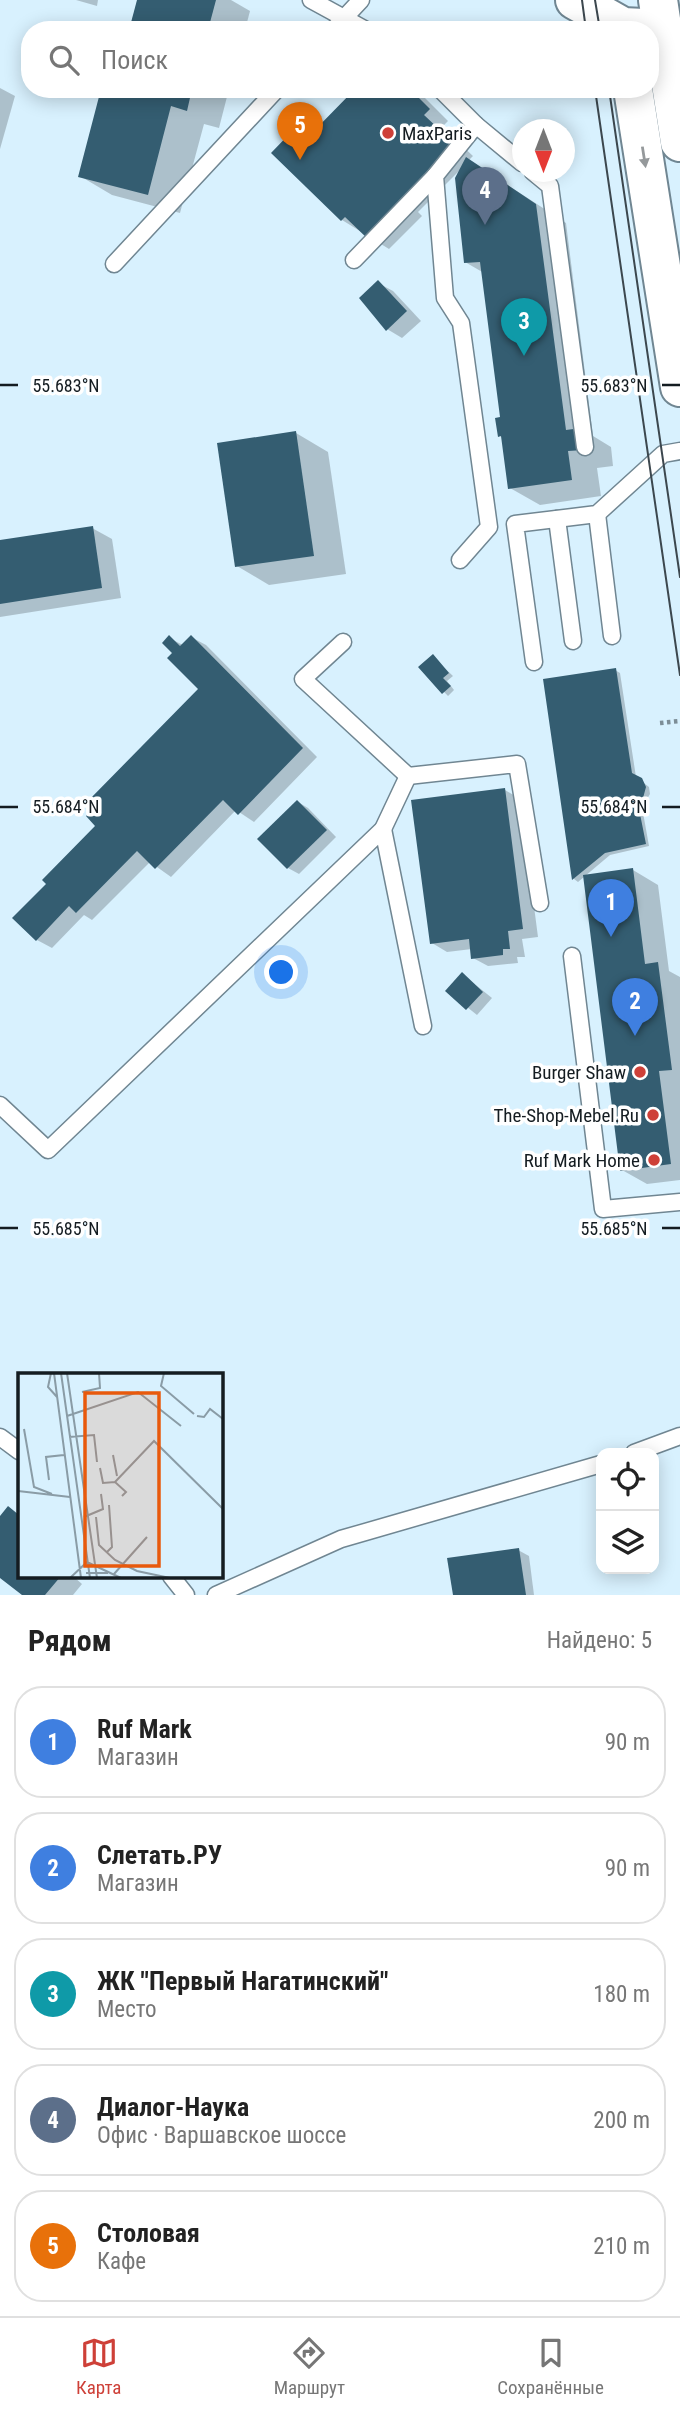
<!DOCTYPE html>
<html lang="ru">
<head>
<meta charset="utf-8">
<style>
	body { margin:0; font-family:"Roboto Condensed",sans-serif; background:#f2f2f2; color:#222 }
	.controls { position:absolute; right:21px; bottom:21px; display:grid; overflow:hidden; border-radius:14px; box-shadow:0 4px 18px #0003 }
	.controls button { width:63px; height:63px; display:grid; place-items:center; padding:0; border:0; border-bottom:2px solid #e0e0e0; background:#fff; color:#222; font:35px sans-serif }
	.compass { position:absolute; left:512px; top:119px; width:63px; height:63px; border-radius:50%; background:#fff; box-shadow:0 4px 18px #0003; rotate:180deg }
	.you { position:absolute; left:282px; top:973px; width:24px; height:24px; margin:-18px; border:5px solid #fff; border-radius:50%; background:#1a73e8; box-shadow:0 0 0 10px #1a73e833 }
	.badge { display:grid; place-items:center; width:46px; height:46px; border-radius:50%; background:#ce4038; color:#fff; font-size:23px; font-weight:700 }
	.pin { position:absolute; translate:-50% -58px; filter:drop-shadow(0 2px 4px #0008) }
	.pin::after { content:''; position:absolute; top:37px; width:24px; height:21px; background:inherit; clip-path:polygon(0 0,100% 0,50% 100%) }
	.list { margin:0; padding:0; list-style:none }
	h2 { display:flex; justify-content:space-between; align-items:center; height:91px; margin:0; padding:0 28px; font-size:30px }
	h2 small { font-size:23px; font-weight:400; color:#767676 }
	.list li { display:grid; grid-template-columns:46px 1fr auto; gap:21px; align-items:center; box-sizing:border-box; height:112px; margin:0 14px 14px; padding:0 14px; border:2px solid #e0e0e0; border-radius:28px }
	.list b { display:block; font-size:26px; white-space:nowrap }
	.list p { margin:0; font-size:23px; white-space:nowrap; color:#767676 }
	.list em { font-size:23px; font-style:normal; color:#767676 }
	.icon { flex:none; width:38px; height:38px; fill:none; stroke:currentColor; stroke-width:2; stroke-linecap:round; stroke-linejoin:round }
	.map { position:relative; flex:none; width:680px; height:1595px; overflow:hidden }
	.search { position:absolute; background:#fff; box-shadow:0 4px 18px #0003; left:21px; right:21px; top:21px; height:77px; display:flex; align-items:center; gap:18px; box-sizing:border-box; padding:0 24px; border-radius:28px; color:#767676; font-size:26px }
	.sheet { height:721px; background:#fff }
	nav { display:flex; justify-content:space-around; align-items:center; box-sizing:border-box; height:98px; border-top:2px solid #e0e0e0; background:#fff; font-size:19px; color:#767676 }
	nav a { display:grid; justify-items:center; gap:4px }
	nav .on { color:#ce4038 }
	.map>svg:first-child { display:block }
</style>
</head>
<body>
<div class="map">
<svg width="680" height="1595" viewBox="0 0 680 1595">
	<rect width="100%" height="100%" fill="#d8f1fe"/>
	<!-- shadow -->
	<g fill="#0003">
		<polygon points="76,0 98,0 97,6"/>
		<polygon points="138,0 231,0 250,11 245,30 131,30"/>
		<polygon points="0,88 15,96 0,149"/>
		<polygon points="103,89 229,89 219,128 204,124 180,213 112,195 80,176"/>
		<polygon points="357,89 416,89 448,121 442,127 473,156 469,160 566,223 593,436 611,447 613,466 597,468 601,496 540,505 510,488 503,438 500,436 502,419 484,273 465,262 460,170 418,212 422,216 389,249 342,220 300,126 314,134"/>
		<polygon points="378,283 393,291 421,321 402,338 387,329"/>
		<polygon points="296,433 328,452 346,574 269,585 237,566"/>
		<polygon points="92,528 112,539 121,598 0,617 0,542"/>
		<polygon points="191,637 206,645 317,757 254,822 236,810 171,877 150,862 92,920 84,915 52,948 37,940 48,884 98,826 200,689 175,653 169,638 183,645"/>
		<polygon points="433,657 453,676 447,681 454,690 448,696 421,668"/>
		<polygon points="615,670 620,673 636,777 649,787 650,794 642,807 649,846 610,855 578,882 574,879 545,681"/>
		<polygon points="505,790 520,799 538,937 522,939 525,957 517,957 518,963 488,966 473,958 472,949 447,952 432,943"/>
		<polygon points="298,802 308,808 336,837 299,874 288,868 260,839"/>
		<polygon points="633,870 658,885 669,971 680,977 680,1180 647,1184 622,1170"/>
		<polygon points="462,974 492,998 477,1015 447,991"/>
		<polygon points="8,1509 19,1515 19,1576 75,1576 74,1577 82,1584 73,1595 25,1595 0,1575 0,1519"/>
		<polygon points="518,1550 529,1556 534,1595 454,1595"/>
	</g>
	<!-- building -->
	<g fill="#345d71">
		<polygon points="137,0 216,0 208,30 129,30"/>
		<polygon points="101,89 192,89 187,111 171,106 148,195 78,177"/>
		<polygon points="355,89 410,89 430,109 424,115 455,144 400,200 404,204 369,240 345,217 341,221 271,153 299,124 311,134"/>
		<polygon points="466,157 536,204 566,430 581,428 584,450 568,451 572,480 508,489 501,436 498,437 495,418 500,417 480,262 464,263 455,178"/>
		<polygon points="378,280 407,311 386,331 359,298"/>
		<polygon points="296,431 314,556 235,567 217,443"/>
		<polygon points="93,526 102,588 0,604 0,540"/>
		<polygon points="169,635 180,646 191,635 303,748 238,815 223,800 155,869 137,851 76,913 69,906 36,941 12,918 46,884 42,880 95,826 86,816 93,809 87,802 198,689 167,658 172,653 162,643"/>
		<polygon points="433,654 449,673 443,678 451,686 442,694 418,667"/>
		<polygon points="616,668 632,773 642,778 646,787 643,798 638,804 646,844 605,853 572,880 543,679"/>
		<polygon points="505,788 523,929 508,931 510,949 503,949 503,955 471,959 469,939 430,944 411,800"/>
		<polygon points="297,800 327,830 287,869 257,839"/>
		<polygon points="633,868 645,964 658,962 672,1070 659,1071 671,1164 620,1171 583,875"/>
		<polygon points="462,972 483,992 466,1010 445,991"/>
		<polygon points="8,1506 19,1515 19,1576 61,1576 45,1595 22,1595 0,1578 0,1516"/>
		<polygon points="519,1548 526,1595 453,1595 447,1558"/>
	</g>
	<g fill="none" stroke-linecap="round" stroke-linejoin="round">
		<defs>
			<g id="service">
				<polyline points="311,0 366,30"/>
				<polyline points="333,30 361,0"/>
				<polyline points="440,89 476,125 522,163"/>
				<polyline points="533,172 550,186 585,447"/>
				<polyline points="354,260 435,176"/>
				<polyline points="114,264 277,89"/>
				<polyline points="597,514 612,636"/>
				<polyline points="557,519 573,641"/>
				<polyline points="460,560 489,527 461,323 445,298 435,176 476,125"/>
				<polyline points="343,642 303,679 408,776 517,764 540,903"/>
				<polyline points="534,662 515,524 597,514 663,454 680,451"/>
				<polyline points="383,829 423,1026"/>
				<polyline points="572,956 603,1209 680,1202"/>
				<polyline points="0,1105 48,1150 383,829 408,776"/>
				<polyline points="0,1437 19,1451"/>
				<polyline points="634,1453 680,1436"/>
				<polyline points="171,1576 186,1595"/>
				<polyline points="216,1595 341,1539 601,1464"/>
			</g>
			<g id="tertiary">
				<polyline points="575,0 623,27 664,29"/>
				<polyline points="633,89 680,387"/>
			</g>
			<polyline id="primary" points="658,0 680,142"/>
		</defs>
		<!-- service casing -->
		<use href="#service" stroke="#708692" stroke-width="19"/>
		<!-- tertiary casing -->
		<use href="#tertiary" stroke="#708692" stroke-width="42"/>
		<!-- primary casing -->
		<use href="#primary" stroke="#708692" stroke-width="42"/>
		<!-- path -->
		<polyline stroke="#7c8d96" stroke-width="4.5" stroke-dasharray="3.5 3.5" stroke-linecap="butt" points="660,723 680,721"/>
		<!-- service -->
		<use href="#service" stroke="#fff" stroke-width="16"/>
		<!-- tertiary -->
		<use href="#tertiary" stroke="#fff" stroke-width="38"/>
		<!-- primary -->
		<use href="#primary" stroke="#fff" stroke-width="38"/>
		<!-- tram -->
		<g stroke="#3c474e" stroke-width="2">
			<polyline points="582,0 586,30"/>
			<polyline points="595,0 600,30"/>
			<polyline points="595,89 680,675"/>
			<polyline points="609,89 680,577"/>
		</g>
	</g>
	<!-- one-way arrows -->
	<defs><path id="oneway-solid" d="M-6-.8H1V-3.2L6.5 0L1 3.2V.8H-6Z" transform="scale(1.75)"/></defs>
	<use fill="#95999b" href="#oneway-solid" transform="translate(644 157) rotate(81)"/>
	<!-- ticks -->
	<path fill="none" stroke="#141c21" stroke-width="2.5" d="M0 385H18M662 385H680M0 807H18M662 807H680M0 1228H18M662 1228H680"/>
	<!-- markers -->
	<g fill="#ce4038" stroke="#fff" stroke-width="2.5">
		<circle cx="388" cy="133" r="7"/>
		<circle cx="640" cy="1072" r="7"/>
		<circle cx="653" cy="1115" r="7"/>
		<circle cx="654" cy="1160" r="7"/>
	</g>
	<g text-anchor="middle" stroke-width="7" stroke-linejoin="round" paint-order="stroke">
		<!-- poi labels -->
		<g font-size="19" fill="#141c21" stroke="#fff" text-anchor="end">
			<text x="402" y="140" text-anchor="start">MaxParis</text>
			<text x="626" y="1079">Burger Shaw</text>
			<text x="639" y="1122">The-Shop-Mebel.Ru</text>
			<text x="640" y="1167">Ruf Mark Home</text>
		</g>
	</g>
	<!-- overview -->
	<g transform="translate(18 1373)">
		<rect width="205" height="205" fill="#d8f1fe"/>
		<path fill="none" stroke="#8a9ca6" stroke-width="2" d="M33 0 30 14 39 24M36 0 63 205M43 0 72 205M49 0 79 205M146 0 143 13 176 41M64 19 82 15 81 0M49 43 120 19 163 53M179 43 186 44 192 36 205 46M6 56 16 114 34 121M51 64 76 62 79 89M95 82 99 103M82 95 85 110 97 109 108 119 104 123M31 107 28 84 46 82M97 109 136 68 205 136M0 118 52 124M66 144 85 136 83 121M78 144 81 172 97 187 119 198 152 205M89 179 94 174 91 132M68 200H90M96 201 129 164M52 205 69 189 103 205"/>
		<path fill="#e8590c" fill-opacity="0.15" stroke="#e8590c" stroke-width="3.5" d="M67 20H141V193H67Z"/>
		<rect width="205" height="205" fill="none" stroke="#141c21" stroke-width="3.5"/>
	</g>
	<g font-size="18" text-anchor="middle" fill="#141c21" stroke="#fff" stroke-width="7" stroke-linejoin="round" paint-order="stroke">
		<text x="614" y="392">55.683°N</text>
		<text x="66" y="392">55.683°N</text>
		<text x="614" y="813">55.684°N</text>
		<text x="66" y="813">55.684°N</text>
		<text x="614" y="1235">55.685°N</text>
		<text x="66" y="1235">55.685°N</text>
	</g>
</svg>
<div class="controls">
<button><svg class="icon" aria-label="locate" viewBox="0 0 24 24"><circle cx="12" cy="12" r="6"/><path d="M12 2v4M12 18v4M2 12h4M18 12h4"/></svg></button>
<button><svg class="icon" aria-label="layers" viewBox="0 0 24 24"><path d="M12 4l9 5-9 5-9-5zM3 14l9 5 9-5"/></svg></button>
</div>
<svg class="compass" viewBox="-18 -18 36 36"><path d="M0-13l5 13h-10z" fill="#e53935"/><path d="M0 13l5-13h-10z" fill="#767676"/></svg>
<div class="you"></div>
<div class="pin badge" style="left:611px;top:937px;background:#3f7fe0">1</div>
<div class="pin badge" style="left:635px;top:1036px;background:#3f7fe0">2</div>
<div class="pin badge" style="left:524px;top:356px;background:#0f9aa8">3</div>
<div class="pin badge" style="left:485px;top:225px;background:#5c6f8a">4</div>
<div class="pin badge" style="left:300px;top:160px;background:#e8710a">5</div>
<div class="search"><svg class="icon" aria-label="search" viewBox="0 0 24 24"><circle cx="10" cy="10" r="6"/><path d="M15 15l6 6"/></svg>Поиск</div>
</div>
<section class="sheet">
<h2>Рядом<small>Найдено: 5</small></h2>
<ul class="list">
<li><span class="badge" style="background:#3f7fe0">1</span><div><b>Ruf Mark</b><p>Магазин</p></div><em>90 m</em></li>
<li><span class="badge" style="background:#3f7fe0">2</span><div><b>Слетать.РУ</b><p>Магазин</p></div><em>90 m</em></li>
<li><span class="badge" style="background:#0f9aa8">3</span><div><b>ЖК &quot;Первый Нагатинский&quot;</b><p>Место</p></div><em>180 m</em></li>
<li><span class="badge" style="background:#5c6f8a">4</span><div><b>Диалог-Наука</b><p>Офис · Варшавское шоссе</p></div><em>200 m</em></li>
<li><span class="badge" style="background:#e8710a">5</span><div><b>Столовая</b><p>Кафе</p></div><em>210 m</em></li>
</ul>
</section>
<nav>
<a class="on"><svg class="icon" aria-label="map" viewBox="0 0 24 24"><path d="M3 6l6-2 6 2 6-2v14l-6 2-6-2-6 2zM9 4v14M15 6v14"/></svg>Карта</a>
<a><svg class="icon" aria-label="directions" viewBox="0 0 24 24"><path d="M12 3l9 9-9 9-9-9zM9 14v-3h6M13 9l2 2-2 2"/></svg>Маршрут</a>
<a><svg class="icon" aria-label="saved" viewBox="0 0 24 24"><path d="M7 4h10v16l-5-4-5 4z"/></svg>Сохранённые</a>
</nav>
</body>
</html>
